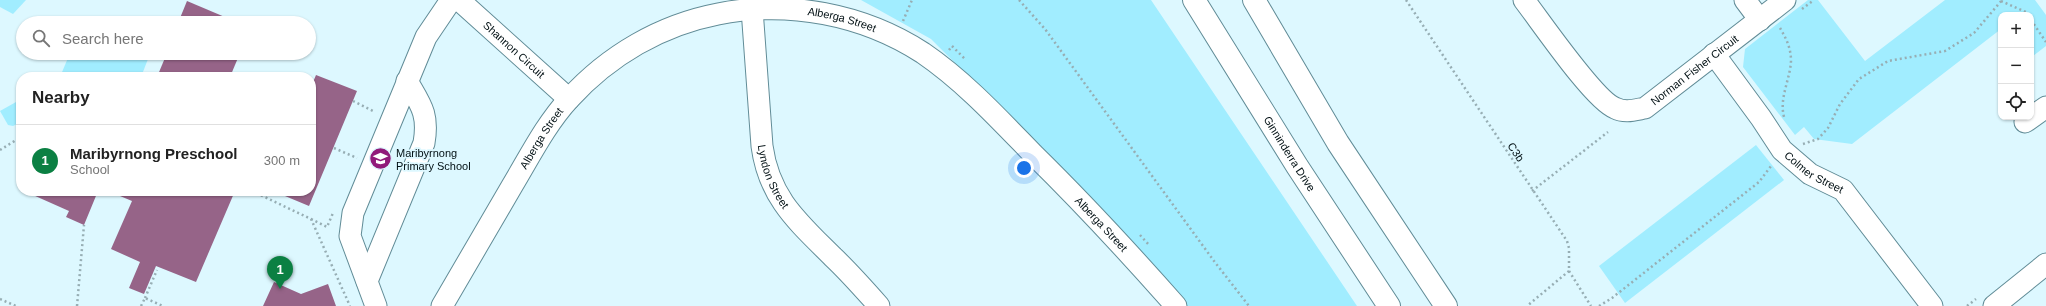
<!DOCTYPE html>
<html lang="en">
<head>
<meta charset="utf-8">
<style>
	body { margin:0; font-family:Helvetica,sans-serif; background:#f2f2f2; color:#222 }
	.controls { position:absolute; right:12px; top:12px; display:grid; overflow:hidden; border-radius:8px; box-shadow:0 1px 3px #0004 }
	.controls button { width:36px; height:36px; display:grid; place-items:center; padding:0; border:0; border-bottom:1px solid #e0e0e0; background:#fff; color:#222; font:20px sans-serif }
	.you { position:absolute; left:1024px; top:168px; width:14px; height:14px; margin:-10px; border:3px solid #fff; border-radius:50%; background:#1a73e8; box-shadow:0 0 0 6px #1a73e833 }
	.badge { display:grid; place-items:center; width:26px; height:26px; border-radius:50%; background:#0b8043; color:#fff; font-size:13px; font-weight:700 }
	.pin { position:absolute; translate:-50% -33px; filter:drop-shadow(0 1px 2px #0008) }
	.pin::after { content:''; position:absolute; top:21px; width:14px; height:12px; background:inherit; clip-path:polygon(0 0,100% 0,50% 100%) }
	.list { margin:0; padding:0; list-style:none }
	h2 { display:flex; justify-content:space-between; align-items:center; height:52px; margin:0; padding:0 16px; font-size:17px }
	h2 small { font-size:13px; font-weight:400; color:#767676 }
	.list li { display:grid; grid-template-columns:26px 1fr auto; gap:12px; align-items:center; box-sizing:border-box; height:72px; padding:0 16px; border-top:1px solid #e0e0e0 }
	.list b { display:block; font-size:15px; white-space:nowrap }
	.list p { margin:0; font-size:13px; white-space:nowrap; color:#767676 }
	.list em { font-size:13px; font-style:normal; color:#767676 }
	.icon { flex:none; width:22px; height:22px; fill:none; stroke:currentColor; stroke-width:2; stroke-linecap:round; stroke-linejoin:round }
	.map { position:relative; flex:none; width:2046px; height:306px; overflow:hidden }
	.search { position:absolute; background:#fff; box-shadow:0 1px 3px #0004; left:16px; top:16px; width:300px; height:44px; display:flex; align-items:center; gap:10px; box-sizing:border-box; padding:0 14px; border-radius:22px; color:#767676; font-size:15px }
	.panel { position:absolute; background:#fff; box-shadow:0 1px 3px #0004; left:16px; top:72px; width:300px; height:124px; border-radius:16px }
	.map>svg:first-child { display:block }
</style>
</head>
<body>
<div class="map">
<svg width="2046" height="306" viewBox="0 0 2046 306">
	<rect width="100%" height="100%" fill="#ddf8ff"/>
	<!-- green -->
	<g fill="#a1edff">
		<polygon points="0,0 26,0 13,14 0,7"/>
		<polygon points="861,0 1151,0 1357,306 1168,306 960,68 931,39"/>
		<polygon points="1808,0 1818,0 1865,61 1945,0 2035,0 2046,15 2046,46 2033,56 2031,54 2031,15 2001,15 2001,29 1852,144 1814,139 1804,127 1795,135 1743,67 1745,49"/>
		<polygon points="70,53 134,53 148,59 141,77 60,77"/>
		<polygon points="16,102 21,102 21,122 13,126 8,125 0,111"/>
		<polygon points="1756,145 1784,180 1625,303 1599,266"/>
	</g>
	<!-- building -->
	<g fill="#966488">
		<polygon points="187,1 239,23 178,23"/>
		<polygon points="167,53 240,53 230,77 157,77"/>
		<polygon points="316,75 357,91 309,206 273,191 311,191 311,87"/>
		<polygon points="24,191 98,191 84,225 66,217 69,211"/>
		<polygon points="108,191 235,191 196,282 156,266 144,294 129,288 140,262 111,249 132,201"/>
		<polygon points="274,282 301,294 328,284 336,306 263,306"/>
	</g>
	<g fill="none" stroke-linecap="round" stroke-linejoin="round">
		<defs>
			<g id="minor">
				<path id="s1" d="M459 0 569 99"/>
				<path id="s2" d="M1524 0C1541 22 1594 100 1615 108 1625 113 1634 110 1645 108L1785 0"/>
				<polyline points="1745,0 1760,20"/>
				<path id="s3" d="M752 9 762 146C769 198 798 222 833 257 849 272 864 289 879 306"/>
				<path id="s4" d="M1714 54 1761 118 1782 150 1810 174 1843 190 1932 306"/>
				<polyline points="2025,122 2046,107"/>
				<path d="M367 281 424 143C429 114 421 105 407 81"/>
				<polyline points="376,306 350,236 353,213 426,37 451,0"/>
				<path id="s5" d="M442 306C465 266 489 226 512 186 530 156 546 124 569 99 609 55 661 25 718 14 788 0 863 14 923 53 964 81 999 119 1033 154 1083 203 1130 254 1176 306"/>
				<polyline points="1994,306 2046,264"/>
			</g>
			<g id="major">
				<path id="s6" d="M1194 0 1297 166 1389 306"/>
				<polyline points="1254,0 1338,143 1446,306"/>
			</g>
		</defs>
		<!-- minor casing -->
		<use href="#minor" stroke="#618c97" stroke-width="23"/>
		<!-- major casing -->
		<use href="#major" stroke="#618c97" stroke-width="24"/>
		<!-- path -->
		<g stroke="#97aeb4" stroke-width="2.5" stroke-dasharray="2 3" stroke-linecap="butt">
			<polyline points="1019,0 1045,29 1214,261 1249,306"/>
			<polyline points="1406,0 1567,241 1569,248 1569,271 1527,306"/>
			<polyline points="2001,1 2026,12 2028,15"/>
			<polyline points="1802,9 1814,0"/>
			<polyline points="2031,20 2046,42"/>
			<polyline points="903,21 912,0"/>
			<path d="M1780 28C1786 38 1791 48 1791 61 1790 80 1779 98 1784 117"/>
			<polyline points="949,50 952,46 966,60"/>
			<polyline points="353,101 375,112"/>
			<polyline points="1803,144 1818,139 1828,128 1840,104 1859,79 1888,61 1945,51 1974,33 2002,0"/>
			<polyline points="334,148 357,158"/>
			<polyline points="0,150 21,137"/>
			<polyline points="252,191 311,219 350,306"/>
			<polyline points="1532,191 1608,132"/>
			<polyline points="311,219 327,227 333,213"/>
			<polyline points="1140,235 1149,245"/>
			<polyline points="1569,271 1591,306"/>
			<polyline points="145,298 157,270"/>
			<polyline points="0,299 16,306"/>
			<polyline points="77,306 84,225"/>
			<polyline points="141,306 145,298 163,306"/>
			<polyline points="1599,306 1612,298 1759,182 1771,166"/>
			<polyline points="1967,306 1976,299"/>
		</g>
		<!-- minor -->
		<use href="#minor" stroke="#fff" stroke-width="21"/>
		<!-- major -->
		<use href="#major" stroke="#fff" stroke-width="22"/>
	</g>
	<!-- icons -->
	<defs>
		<symbol id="school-disc" viewBox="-11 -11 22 22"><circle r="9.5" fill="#901a7a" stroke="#ddf8ff"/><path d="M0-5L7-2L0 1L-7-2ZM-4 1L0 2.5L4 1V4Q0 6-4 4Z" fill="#fff"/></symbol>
	</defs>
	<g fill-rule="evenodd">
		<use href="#school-disc" x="368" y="146" width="25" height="25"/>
	</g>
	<g text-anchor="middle" stroke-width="3.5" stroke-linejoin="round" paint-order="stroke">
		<!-- street labels -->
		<g font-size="11" fill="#010f13" stroke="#ddf8ff">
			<text dy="4" stroke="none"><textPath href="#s5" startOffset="543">Alberga Street</textPath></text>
			<text dy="4" stroke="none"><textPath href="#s1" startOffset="74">Shannon Circuit</textPath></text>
			<text dy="4" stroke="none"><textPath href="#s2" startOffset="235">Norman Fisher Circuit</textPath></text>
			<text dy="4" stroke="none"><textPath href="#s5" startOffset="195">Alberga Street</textPath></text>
			<text transform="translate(1516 152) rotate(56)" y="4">C3b</text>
			<text dy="4" stroke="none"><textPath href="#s6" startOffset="181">Ginninderra Drive</textPath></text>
			<text dy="4" stroke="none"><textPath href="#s4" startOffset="157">Colmer Street</textPath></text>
			<text dy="4" stroke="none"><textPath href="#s3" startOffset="170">Lyndon Street</textPath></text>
			<text dy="4" stroke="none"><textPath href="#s5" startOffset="879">Alberga Street</textPath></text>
		</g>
		<!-- poi labels -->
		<g font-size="11" fill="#010f13" stroke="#ddf8ff" text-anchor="start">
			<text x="396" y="157">Maribyrnong<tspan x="396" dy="13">Primary School</tspan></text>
		</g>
	</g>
</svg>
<div class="controls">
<button>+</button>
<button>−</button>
<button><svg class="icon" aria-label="locate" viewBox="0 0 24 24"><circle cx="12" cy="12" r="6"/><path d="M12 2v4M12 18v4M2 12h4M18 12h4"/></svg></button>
</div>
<div class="you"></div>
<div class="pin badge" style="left:280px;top:289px">1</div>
<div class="search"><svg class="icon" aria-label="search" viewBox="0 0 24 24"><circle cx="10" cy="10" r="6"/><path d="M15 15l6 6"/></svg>Search here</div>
<section class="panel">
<h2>Nearby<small></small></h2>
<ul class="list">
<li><span class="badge">1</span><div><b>Maribyrnong Preschool</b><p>School</p></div><em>300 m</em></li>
</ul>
</section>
</div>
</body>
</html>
